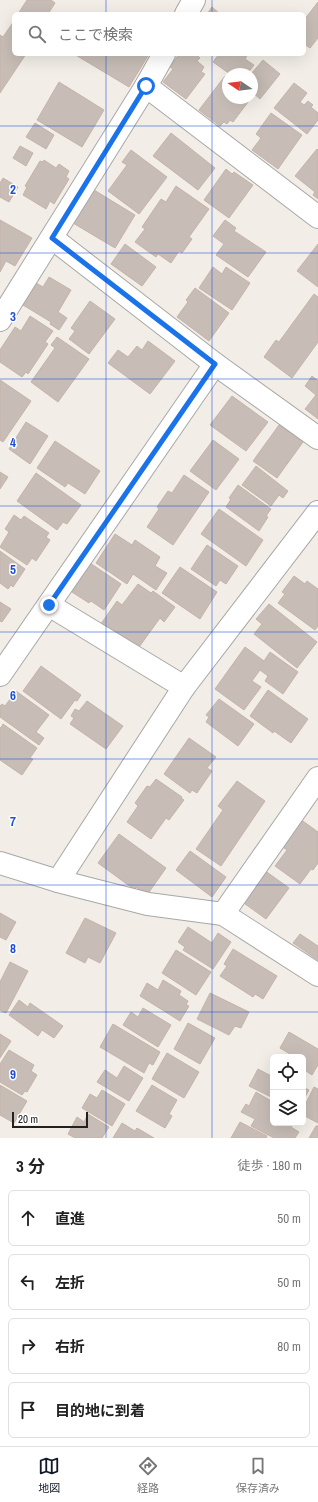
<!DOCTYPE html>
<html lang="ja">
<head>
<meta charset="utf-8">
<style>
	body { margin:0; font-family:"Archivo Narrow","Noto Sans JP",sans-serif; background:#f2f2f2; color:#222 }
	.controls { position:absolute; right:12px; bottom:12px; display:grid; overflow:hidden; border-radius:6px; box-shadow:0 4px 16px #0002 }
	.controls button { width:36px; height:36px; display:grid; place-items:center; padding:0; border:0; border-bottom:1px solid #e0e0e0; background:#fff; color:#222; font:20px sans-serif }
	.compass { position:absolute; left:222px; top:68px; width:36px; height:36px; border-radius:50%; background:#fff; box-shadow:0 4px 16px #0002; rotate:283deg }
	.scale { position:absolute; left:12px; bottom:10px; width:76px; box-sizing:border-box; padding-left:4px; border:2px solid #212121; border-top:0; font-size:11px; line-height:14px; white-space:nowrap; color:#212121; -webkit-text-stroke:3px #fff; paint-order:stroke }
	.stop { position:absolute; width:12px; height:12px; margin:-9px; border:3px solid #1a73e8; border-radius:50%; background:#fff }
	.stop.end { background:#1a73e8; border-color:#fff; box-shadow:0 1px 4px #0008 }
	.list { margin:0; padding:0; list-style:none }
	h2 { display:flex; justify-content:space-between; align-items:center; height:52px; margin:0; padding:0 16px; font-size:17px }
	h2 small { font-size:13px; font-weight:400; color:#767676 }
	.list li { display:grid; grid-template-columns:26px 1fr auto; gap:12px; align-items:center; box-sizing:border-box; height:56px; margin:0 8px 8px; padding:0 8px; border:1px solid #e0e0e0; border-radius:6px }
	.list b { display:block; font-size:15px; white-space:nowrap }
	.list em { font-size:13px; font-style:normal; color:#767676 }
	.icon { flex:none; width:22px; height:22px; fill:none; stroke:currentColor; stroke-width:2; stroke-linecap:round; stroke-linejoin:round }
	.map { position:relative; flex:none; width:318px; height:1138px; overflow:hidden }
	.search { position:absolute; background:#fff; box-shadow:0 4px 16px #0002; left:12px; right:12px; top:12px; height:44px; display:flex; align-items:center; gap:10px; box-sizing:border-box; padding:0 14px; border-radius:6px; color:#767676; font-size:15px }
	.sheet { height:308px; background:#fff }
	nav { display:flex; justify-content:space-around; align-items:center; box-sizing:border-box; height:56px; border-top:1px solid #e0e0e0; background:#fff; font-size:11px; color:#767676 }
	nav a { display:grid; justify-items:center; gap:2px }
	nav .on { color:#111827 }
	.map>svg:first-child { display:block }
</style>
</head>
<body>
<div class="map">
<svg width="318" height="1138" viewBox="0 0 318 1138">
	<rect width="100%" height="100%" fill="#f2eee7"/>
	<!-- building -->
	<g fill="#c7bdb6" stroke="#c5b3a8">
		<polygon points="27,0 51,0 55,3 48,14 18,14"/>
		<polygon points="318,2 318,38 310,48 304,44 304,20"/>
		<polygon points="212,7 220,14 207,14"/>
		<polygon points="14,21 14,54 26,54 0,93 0,35 3,37"/>
		<polygon points="74,54 149,54 129,87"/>
		<polygon points="179,54 196,54 200,58 197,61 204,67 201,72 205,74 186,99 163,82 173,69 170,67"/>
		<polygon points="219,54 248,54 245,59 254,65 247,74 230,74 213,62"/>
		<polygon points="263,60 280,74 260,99 252,92 251,74"/>
		<polygon points="225,76 228,78 228,98 251,98 233,122 230,120 227,124 224,122 220,126 199,110"/>
		<polygon points="59,82 104,110 82,147 37,120"/>
		<polygon points="294,83 307,93 300,102 304,105 308,101 313,105 311,107 318,113 318,120 307,134 274,108"/>
		<polygon points="271,113 302,135 278,169 252,150 261,138 256,134"/>
		<polygon points="35,123 54,135 46,149 26,137"/>
		<polygon points="171,133 215,168 198,190 153,156"/>
		<polygon points="20,146 33,153 26,166 13,158"/>
		<polygon points="317,149 318,150 318,199 313,195 315,192 295,176"/>
		<polygon points="131,150 167,177 139,214 108,191 127,165 122,162"/>
		<polygon points="44,160 56,168 59,164 69,171 66,177 69,179 54,204 50,201 46,209 23,195 27,187 25,186 40,161 43,162"/>
		<polygon points="226,169 232,174 234,172 253,185 229,218 204,200"/>
		<polygon points="3,178 18,187 9,202 0,197 0,183"/>
		<polygon points="176,186 209,209 189,237 192,239 182,253 179,251 171,263 158,254 156,257 135,242 145,229 142,227 161,199 166,202"/>
		<polygon points="94,190 135,215 115,248 73,223"/>
		<polygon points="0,220 32,238 15,266 6,261 0,272"/>
		<polygon points="225,220 236,228 234,231 266,252 248,277 216,255 224,244 213,236"/>
		<polygon points="125,244 156,267 142,286 111,264"/>
		<polygon points="318,244 318,287 297,271"/>
		<polygon points="213,267 222,274 226,267 250,283 232,310 199,288"/>
		<polygon points="49,277 71,290 58,312 67,318 59,330 50,324 51,322 23,305 36,283 43,287"/>
		<polygon points="195,288 229,313 209,341 177,317 188,302 186,300"/>
		<polygon points="314,294 318,297 318,342 292,378 264,357 276,340 279,342"/>
		<polygon points="90,301 115,319 89,354 69,339 75,331 71,328"/>
		<polygon points="30,316 53,331 45,342 48,344 28,374 26,372 22,377 0,362 0,350 15,327 21,331"/>
		<polygon points="57,337 89,359 58,402 31,382 55,348 51,345"/>
		<polygon points="148,341 175,361 150,394 108,363 118,350 128,357 137,346 142,350"/>
		<polygon points="312,376 318,381 318,419 305,409 316,395 305,386"/>
		<polygon points="0,380 31,401 3,442 0,440"/>
		<polygon points="232,396 268,422 246,451 210,425"/>
		<polygon points="26,422 48,436 30,464 9,449"/>
		<polygon points="279,425 303,442 277,478 253,461"/>
		<polygon points="213,440 239,459 216,490 190,471"/>
		<polygon points="55,441 100,471 85,494 68,483 65,487 37,468"/>
		<polygon points="256,466 288,491 283,498 279,495 271,506 242,485"/>
		<polygon points="0,472 8,477 0,489"/>
		<polygon points="36,473 81,505 67,524 63,522 57,530 17,501"/>
		<polygon points="184,475 209,492 173,545 147,527 159,509 157,507 168,491 172,493"/>
		<polygon points="238,485 271,509 266,516 268,517 259,531 226,507 231,499 229,498"/>
		<polygon points="219,509 263,540 246,566 201,534"/>
		<polygon points="14,515 21,520 24,516 49,533 46,537 50,540 36,561 32,558 27,565 0,547 9,532 5,529"/>
		<polygon points="115,534 132,545 135,540 160,557 155,566 167,573 156,590 133,574 127,584 96,563"/>
		<polygon points="207,545 238,566 226,584 220,580 216,586 191,569"/>
		<polygon points="0,551 25,569 13,587 11,585 8,589 0,583"/>
		<polygon points="90,563 121,584 104,610 91,601 89,603 72,592"/>
		<polygon points="180,567 217,592 200,619 162,593"/>
		<polygon points="294,576 305,584 307,581 318,589 318,626 315,630 278,603 285,594 282,592"/>
		<polygon points="138,584 151,593 153,591 175,607 164,622 160,618 134,654 98,628 117,601 122,605"/>
		<polygon points="0,602 11,609 2,622 0,621"/>
		<polygon points="269,604 317,642 297,668 254,634 262,624 256,619"/>
		<polygon points="245,647 264,661 270,652 298,672 283,694 265,681 268,676 260,670 252,681 261,687 244,710 215,689"/>
		<polygon points="41,666 81,695 77,701 75,700 61,719 23,691"/>
		<polygon points="268,690 308,719 291,743 274,731 273,733 250,716"/>
		<polygon points="16,691 49,715 36,732 44,738 39,745 0,717 0,706 2,704 5,706"/>
		<polygon points="219,699 254,724 238,746 206,722 209,717 206,715"/>
		<polygon points="87,701 123,726 106,749 70,724 74,718 71,716 75,709 79,711"/>
		<polygon points="3,724 37,748 30,758 33,759 22,775 0,760 0,727 1,728"/>
		<polygon points="189,738 216,757 207,768 212,771 197,793 192,790 190,793 164,774"/>
		<polygon points="156,779 182,797 181,798 184,800 169,820 166,818 151,839 127,822 138,806 135,803 147,786 150,787"/>
		<polygon points="237,781 265,801 221,866 196,849 223,810 218,806"/>
		<polygon points="300,819 318,832 318,863 313,870 311,869 300,884 275,866 287,850 281,846"/>
		<polygon points="119,834 166,868 147,895 136,887 135,890 98,863"/>
		<polygon points="190,851 226,877 212,897 176,870"/>
		<polygon points="264,870 289,888 266,919 241,901"/>
		<polygon points="0,913 16,922 6,940 0,937"/>
		<polygon points="85,918 116,933 100,963 88,957 85,963 66,953"/>
		<polygon points="188,927 212,943 218,933 231,942 213,969 183,950 185,947 178,942"/>
		<polygon points="300,934 318,946 318,960 293,943"/>
		<polygon points="233,949 277,976 263,999 255,994 253,997 220,976 227,966 224,964"/>
		<polygon points="176,950 211,972 196,995 162,973"/>
		<polygon points="10,962 28,971 6,1013 0,1010 0,982"/>
		<polygon points="163,980 181,991 179,995 188,1001 186,1005 189,1006 180,1021 140,996 147,983 158,990"/>
		<polygon points="210,993 249,1012 241,1028 235,1026 229,1035 197,1019"/>
		<polygon points="19,1000 28,1007 30,1003 63,1026 54,1038 42,1030 38,1036 9,1015"/>
		<polygon points="143,1008 171,1025 158,1047 123,1025 131,1012 138,1017"/>
		<polygon points="188,1023 215,1038 200,1064 174,1049"/>
		<polygon points="113,1024 160,1052 153,1065 149,1063 144,1073 100,1047"/>
		<polygon points="289,1032 318,1049 318,1065 312,1075 303,1069 303,1057 288,1057 290,1054 280,1048"/>
		<polygon points="0,1034 11,1041 0,1058"/>
		<polygon points="9,1050 34,1065 31,1071 37,1075 27,1092 25,1091 22,1095 0,1082 0,1064"/>
		<polygon points="167,1053 199,1072 184,1098 152,1079"/>
		<polygon points="124,1066 143,1078 129,1101 97,1082 105,1070 117,1078"/>
		<polygon points="258,1069 273,1077 273,1098 249,1086"/>
		<polygon points="0,1085 27,1101 14,1123 0,1115"/>
		<polygon points="152,1085 177,1100 169,1114 172,1116 165,1128 136,1111"/>
		<polygon points="303,1087 309,1090 303,1101"/>
		<polygon points="314,1087 318,1089 318,1123 303,1115 303,1109"/>
		<polygon points="102,1090 125,1104 112,1126 82,1108 90,1094 97,1098"/>
		<polygon points="256,1092 273,1102 273,1123 293,1123 291,1127 299,1132 295,1138 274,1138 251,1126 255,1119 241,1112 246,1104 249,1106"/>
		<polygon points="88,1114 109,1127 102,1138 75,1138 68,1134 77,1117 84,1122"/>
		<polygon points="240,1122 267,1136 266,1138 231,1138"/>
		<polygon points="122,1123 135,1131 137,1128 154,1138 113,1138"/>
		<polygon points="316,1126 318,1126 318,1138 309,1138"/>
	</g>
	<g fill="none" stroke-linecap="round" stroke-linejoin="round">
		<defs>
			<g id="street">
				<polyline points="186,14 194,0"/>
				<polyline points="146,86 318,217"/>
				<polyline points="52,238 215,364 318,438"/>
				<polyline points="0,320 146,86 164,54"/>
				<polyline points="49,605 184,687"/>
				<polyline points="0,675 215,364"/>
				<polyline points="0,863 58,881 148,904 223,914 318,975"/>
				<polyline points="58,881 184,687 318,512"/>
				<polyline points="223,914 318,778"/>
			</g>
		</defs>
		<!-- street casing -->
		<use href="#street" stroke="#a8a8a8" stroke-width="24"/>
		<!-- street -->
		<use href="#street" stroke="#fff" stroke-width="22"/>
	</g>
	<g fill="none" stroke-linecap="round" stroke-linejoin="round">
		<!-- route -->
		<polyline stroke="#1a73e8" stroke-width="5" points="49,605 215,364 52,238 146,86"/>
	</g>
	<!-- grid -->
	<path fill="none" stroke="#1d4ed8" stroke-width="1" stroke-opacity="0.55" d="M106 0V14M212 0V14M106 54V1138M212 54V1138M0 126H318M0 253H318M0 379H318M0 506H318M0 632H318M0 759H318M0 885H318M0 1012H318"/>
	<g font-size="13" text-anchor="middle" font-weight="bold" fill="#1d4ed8" stroke="#fff" stroke-width="3" stroke-linejoin="round" paint-order="stroke">
		<text x="13" y="194">2</text>
		<text x="13" y="321">3</text>
		<text x="13" y="447">4</text>
		<text x="13" y="574">5</text>
		<text x="13" y="700">6</text>
		<text x="13" y="826">7</text>
		<text x="13" y="953">8</text>
		<text x="13" y="1079">9</text>
	</g>
</svg>
<div class="controls">
<button><svg class="icon" aria-label="locate" viewBox="0 0 24 24"><circle cx="12" cy="12" r="6"/><path d="M12 2v4M12 18v4M2 12h4M18 12h4"/></svg></button>
<button><svg class="icon" aria-label="layers" viewBox="0 0 24 24"><path d="M12 4l9 5-9 5-9-5zM3 14l9 5 9-5"/></svg></button>
</div>
<svg class="compass" viewBox="-18 -18 36 36"><path d="M0-13l5 13h-10z" fill="#e53935"/><path d="M0 13l5-13h-10z" fill="#767676"/></svg>
<div class="scale">20 m</div>
<div class="stop" style="left:146px;top:86px"></div>
<div class="stop end" style="left:49px;top:605px"></div>
<div class="search"><svg class="icon" aria-label="search" viewBox="0 0 24 24"><circle cx="10" cy="10" r="6"/><path d="M15 15l6 6"/></svg>ここで検索</div>
</div>
<section class="sheet">
<h2>3 分<small>徒歩 · 180 m</small></h2>
<ul class="list">
<li><svg class="icon" aria-label="ahead" viewBox="0 0 24 24"><path d="M12 20V5M6 11l6-6 6 6"/></svg><div><b>直進</b></div><em>50 m</em></li>
<li><svg class="icon" aria-label="left" viewBox="0 0 24 24"><path d="M17 20v-9H6M10 6l-5 5 5 5"/></svg><div><b>左折</b></div><em>50 m</em></li>
<li><svg class="icon" aria-label="right" viewBox="0 0 24 24"><path d="M7 20v-9h11M14 6l5 5-5 5"/></svg><div><b>右折</b></div><em>80 m</em></li>
<li><svg class="icon" aria-label="arrive" viewBox="0 0 24 24"><path d="M6 21V4h12l-3 4 3 4H6"/></svg><div><b>目的地に到着</b></div></li>
</ul>
</section>
<nav>
<a class="on"><svg class="icon" aria-label="map" viewBox="0 0 24 24"><path d="M3 6l6-2 6 2 6-2v14l-6 2-6-2-6 2zM9 4v14M15 6v14"/></svg>地図</a>
<a><svg class="icon" aria-label="directions" viewBox="0 0 24 24"><path d="M12 3l9 9-9 9-9-9zM9 14v-3h6M13 9l2 2-2 2"/></svg>経路</a>
<a><svg class="icon" aria-label="saved" viewBox="0 0 24 24"><path d="M7 4h10v16l-5-4-5 4z"/></svg>保存済み</a>
</nav>
</body>
</html>
